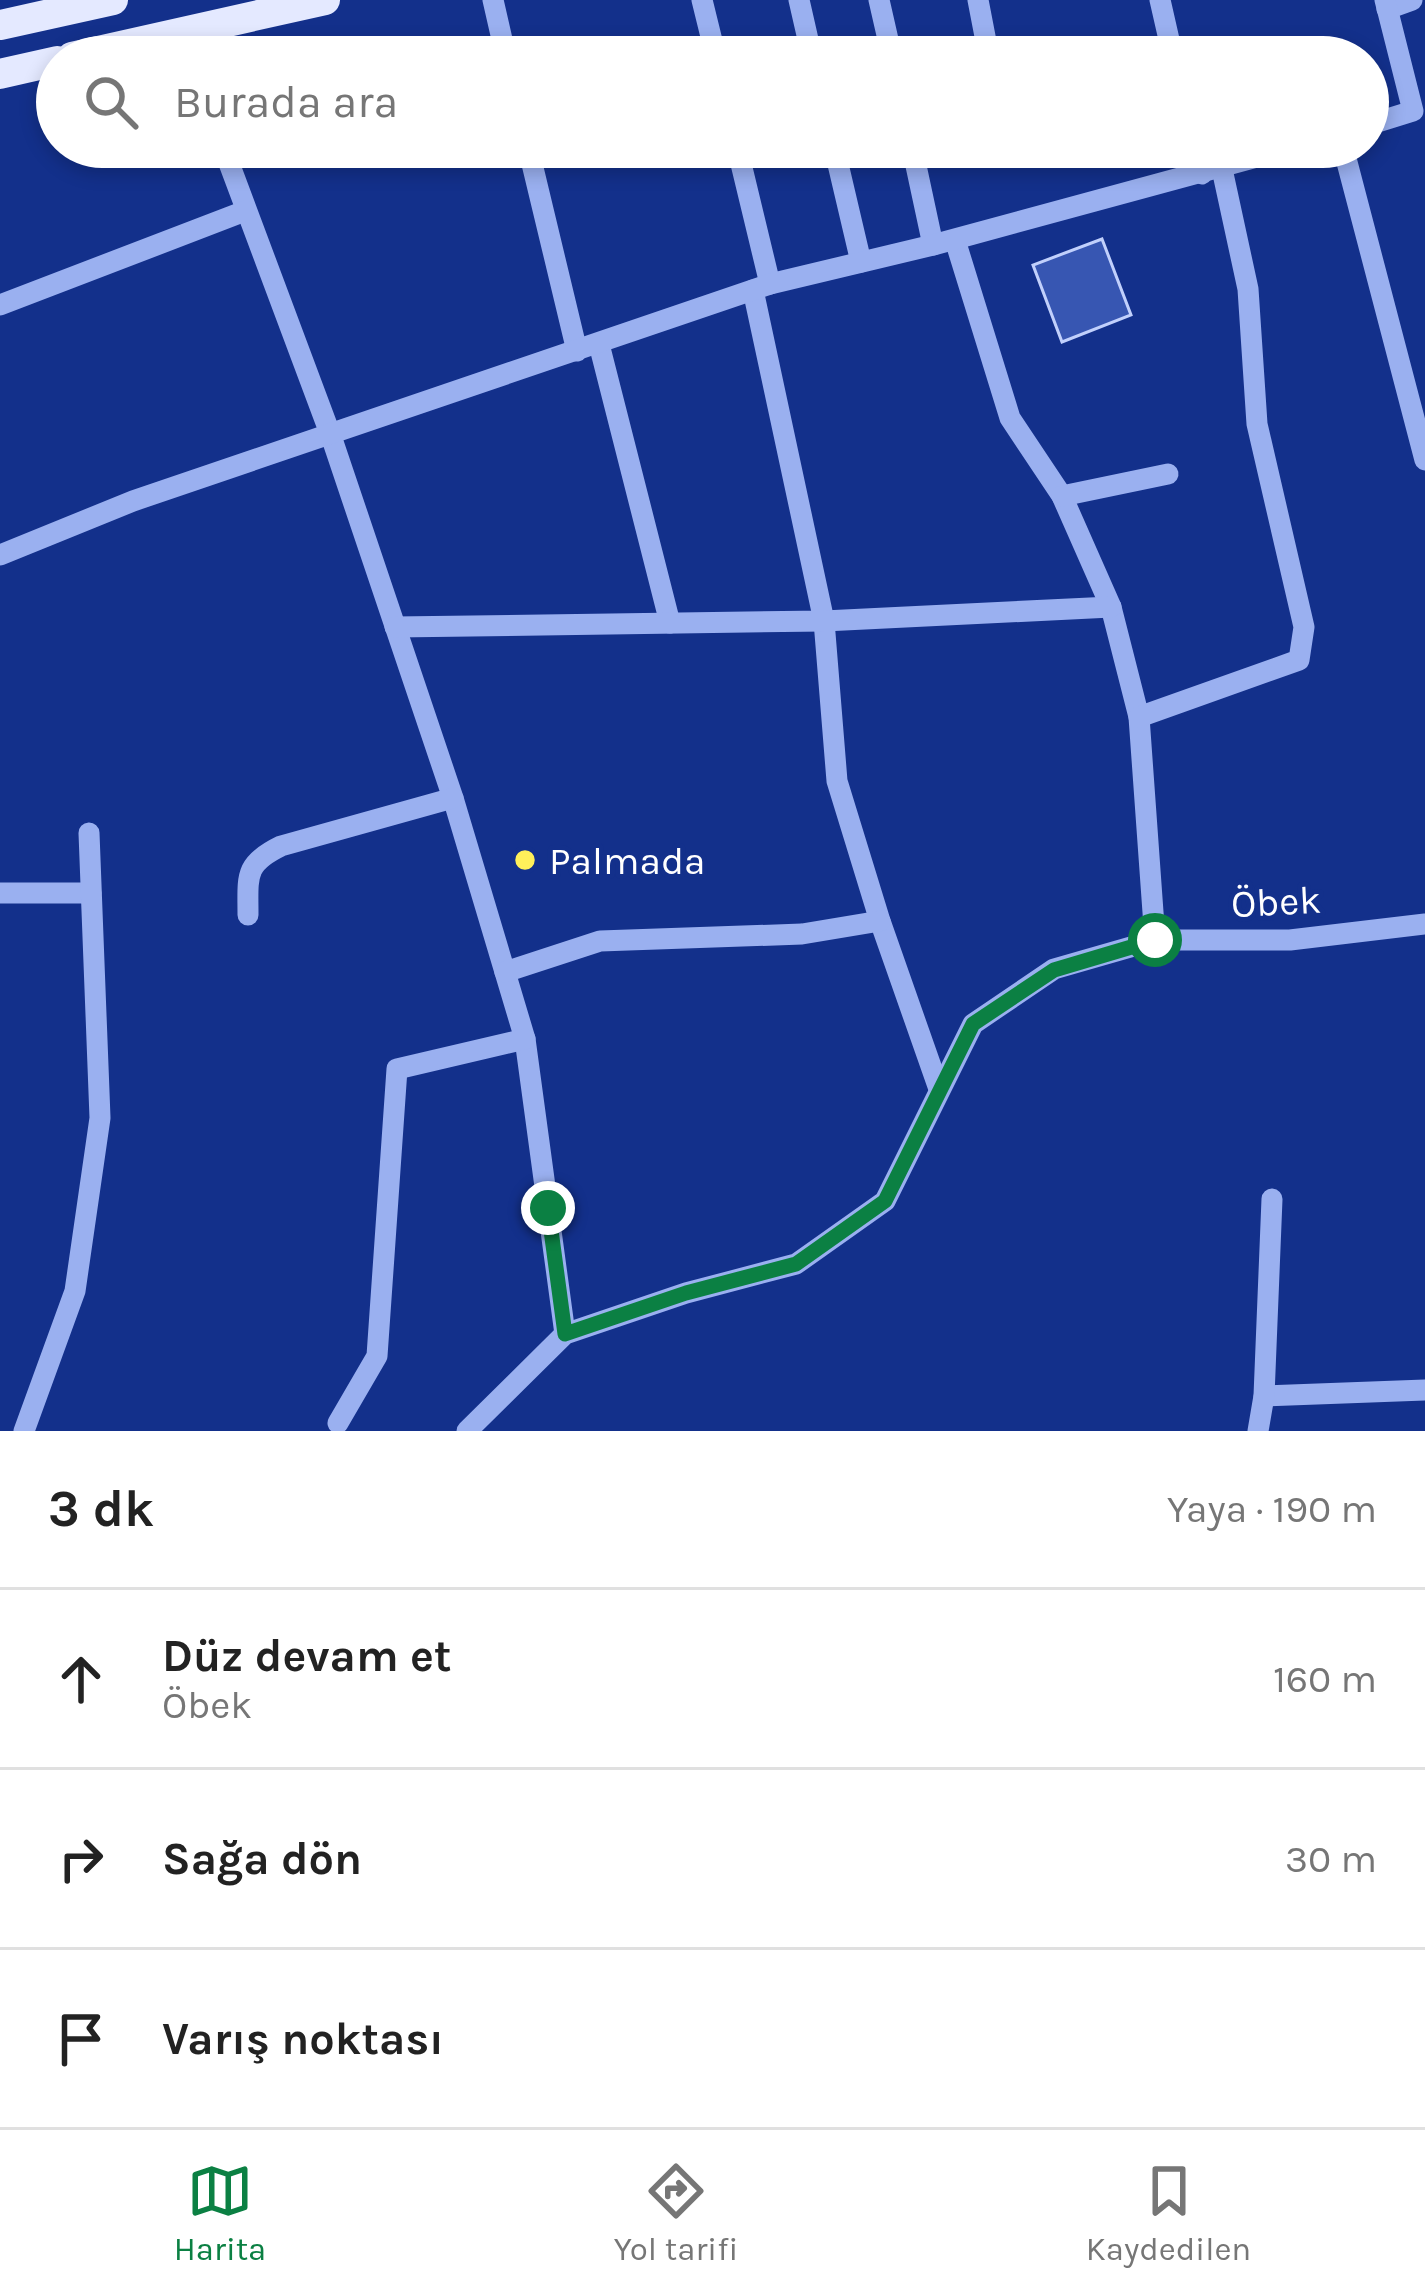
<!DOCTYPE html>
<html lang="tr">
<head>
<meta charset="utf-8">
<style>
	body { margin:0; font-family:Karla,sans-serif; background:#f6f6f6; color:#222 }
	.stop { position:absolute; width:36px; height:36px; margin:-27px; border:9px solid #0b8043; border-radius:50%; background:#fff }
	.stop.end { background:#0b8043; border-color:#fff; box-shadow:0 3px 12px #0008 }
	.list { margin:0; padding:0; list-style:none }
	h2 { display:flex; justify-content:space-between; align-items:center; height:156px; margin:0; padding:0 48px; font-size:51px }
	h2 small { font-size:39px; font-weight:400; color:#767676 }
	.list li { display:grid; grid-template-columns:78px 1fr auto; gap:36px; align-items:center; box-sizing:border-box; height:180px; padding:0 48px; border-top:3px solid #e0e0e0 }
	.list b { display:block; font-size:45px; white-space:nowrap }
	.list p { margin:0; font-size:39px; white-space:nowrap; color:#767676 }
	.list em { font-size:39px; font-style:normal; color:#767676 }
	.icon { flex:none; width:66px; height:66px; fill:none; stroke:currentColor; stroke-width:2; stroke-linecap:round; stroke-linejoin:round }
	.map { position:relative; flex:none; width:1425px; height:1431px; overflow:hidden }
	.search { position:absolute; background:#fff; box-shadow:0 6px 18px #0003; left:36px; right:36px; top:36px; height:132px; display:flex; align-items:center; gap:30px; box-sizing:border-box; padding:0 42px; border-radius:66px; color:#767676; font-size:45px }
	.sheet { height:696px; background:#fff }
	nav { display:flex; justify-content:space-around; align-items:center; box-sizing:border-box; height:168px; border-top:3px solid #e0e0e0; background:#fff; font-size:33px; color:#767676 }
	nav a { display:grid; justify-items:center; gap:6px }
	nav .on { color:#0b8043 }
	.map>svg:first-child { display:block }
</style>
</head>
<body>
<div class="map">
<svg width="1425" height="1431" viewBox="0 0 1425 1431">
	<rect width="100%" height="100%" fill="#13308b"/>
	<!-- building -->
	<polygon fill="#3756b2" stroke="#c1d0fc" stroke-width="3" points="1102,239 1131,315 1062,342 1033,265"/>
	<g fill="none" stroke-linecap="round" stroke-linejoin="round">
		<!-- minor -->
		<g stroke="#9ab0f0" stroke-width="21">
			<polyline points="493,0 506,57"/>
			<polyline points="702,0 716,57"/>
			<polyline points="799,0 812,57"/>
			<polyline points="879,0 892,57"/>
			<polyline points="978,0 989,57"/>
			<polyline points="1160,0 1173,57"/>
			<polyline points="1387,9 1412,0"/>
			<polyline points="1368,125 1413,111 1385,0"/>
			<polyline points="223,147 331,436 453,798 525,1039 565,1334"/>
			<polyline points="528,147 577,351"/>
			<polyline points="737,147 770,284"/>
			<polyline points="834,147 861,262"/>
			<polyline points="912,147 933,245"/>
			<polyline points="1195,147 1202,174"/>
			<polyline points="1343,147 1425,460"/>
			<polyline points="955,240 1010,418 1062,496 1111,607 1139,717 1155,940"/>
			<polyline points="753,290 824,621 837,781 880,921 939,1089"/>
			<polyline points="0,305 245,211"/>
			<polyline points="599,344 670,623"/>
			<polyline points="1062,496 1168,474"/>
			<polyline points="0,555 133,501 770,284 933,245 1294,147"/>
			<polyline points="395,627 824,621 1111,607"/>
			<polyline points="1139,717 1299,660 1304,627 1257,424 1248,289 1222,169"/>
			<polyline points="0,893 91,893"/>
			<path d="M248 915C248 876 244 864 281 846L453 798"/>
			<polyline points="505,972 600,941 802,934 880,921"/>
			<polyline points="1264,1396 1425,1390"/>
			<polyline points="338,1423 377,1356 397,1069 525,1039"/>
			<polyline points="24,1431 75,1291 100,1118 89,833"/>
			<polyline points="467,1431 565,1334 686,1293 796,1264 885,1201 973,1024 1054,969 1155,940 1290,940 1425,924"/>
			<polyline points="1258,1431 1264,1396 1272,1199"/>
		</g>
		<!-- major -->
		<g stroke="#e4e9ff" stroke-width="30">
			<polyline points="0,25 113,0"/>
			<polyline points="72,57 325,0"/>
			<polyline points="0,74 57,61"/>
		</g>
	</g>
	<g fill="none" stroke-linecap="round" stroke-linejoin="round">
		<!-- route -->
		<polyline stroke="#0b8043" stroke-width="15" points="548,1208 565,1334 686,1293 796,1264 885,1201 973,1024 1054,970 1155,940"/>
	</g>
	<!-- markers -->
	<circle fill="#fff05a" stroke="#13308b" stroke-width="4.5" cx="525" cy="860" r="12"/>
	<g text-anchor="middle" stroke-width="10" stroke-linejoin="round" paint-order="stroke">
		<!-- poi labels -->
		<g font-size="39" fill="#fff" stroke="#13308b" text-anchor="start">
			<text x="549" y="874">Palmada</text>
		</g>
		<!-- street labels -->
		<g font-size="39" fill="#fff" stroke="#13308b">
			<text transform="translate(1276 901) rotate(-3)" y="14">Öbek</text>
		</g>
	</g>
</svg>
<div class="stop" style="left:1155px;top:940px"></div>
<div class="stop end" style="left:548px;top:1208px"></div>
<div class="search"><svg class="icon" aria-label="search" viewBox="0 0 24 24"><circle cx="10" cy="10" r="6"/><path d="M15 15l6 6"/></svg>Burada ara</div>
</div>
<section class="sheet">
<h2>3 dk<small>Yaya · 190 m</small></h2>
<ul class="list">
<li><svg class="icon" aria-label="ahead" viewBox="0 0 24 24"><path d="M12 20V5M6 11l6-6 6 6"/></svg><div><b>Düz devam et</b><p>Öbek</p></div><em>160 m</em></li>
<li><svg class="icon" aria-label="right" viewBox="0 0 24 24"><path d="M7 20v-9h11M14 6l5 5-5 5"/></svg><div><b>Sağa dön</b></div><em>30 m</em></li>
<li><svg class="icon" aria-label="arrive" viewBox="0 0 24 24"><path d="M6 21V4h12l-3 4 3 4H6"/></svg><div><b>Varış noktası</b></div></li>
</ul>
</section>
<nav>
<a class="on"><svg class="icon" aria-label="map" viewBox="0 0 24 24"><path d="M3 6l6-2 6 2 6-2v14l-6 2-6-2-6 2zM9 4v14M15 6v14"/></svg>Harita</a>
<a><svg class="icon" aria-label="directions" viewBox="0 0 24 24"><path d="M12 3l9 9-9 9-9-9zM9 14v-3h6M13 9l2 2-2 2"/></svg>Yol tarifi</a>
<a><svg class="icon" aria-label="saved" viewBox="0 0 24 24"><path d="M7 4h10v16l-5-4-5 4z"/></svg>Kaydedilen</a>
</nav>
</body>
</html>
